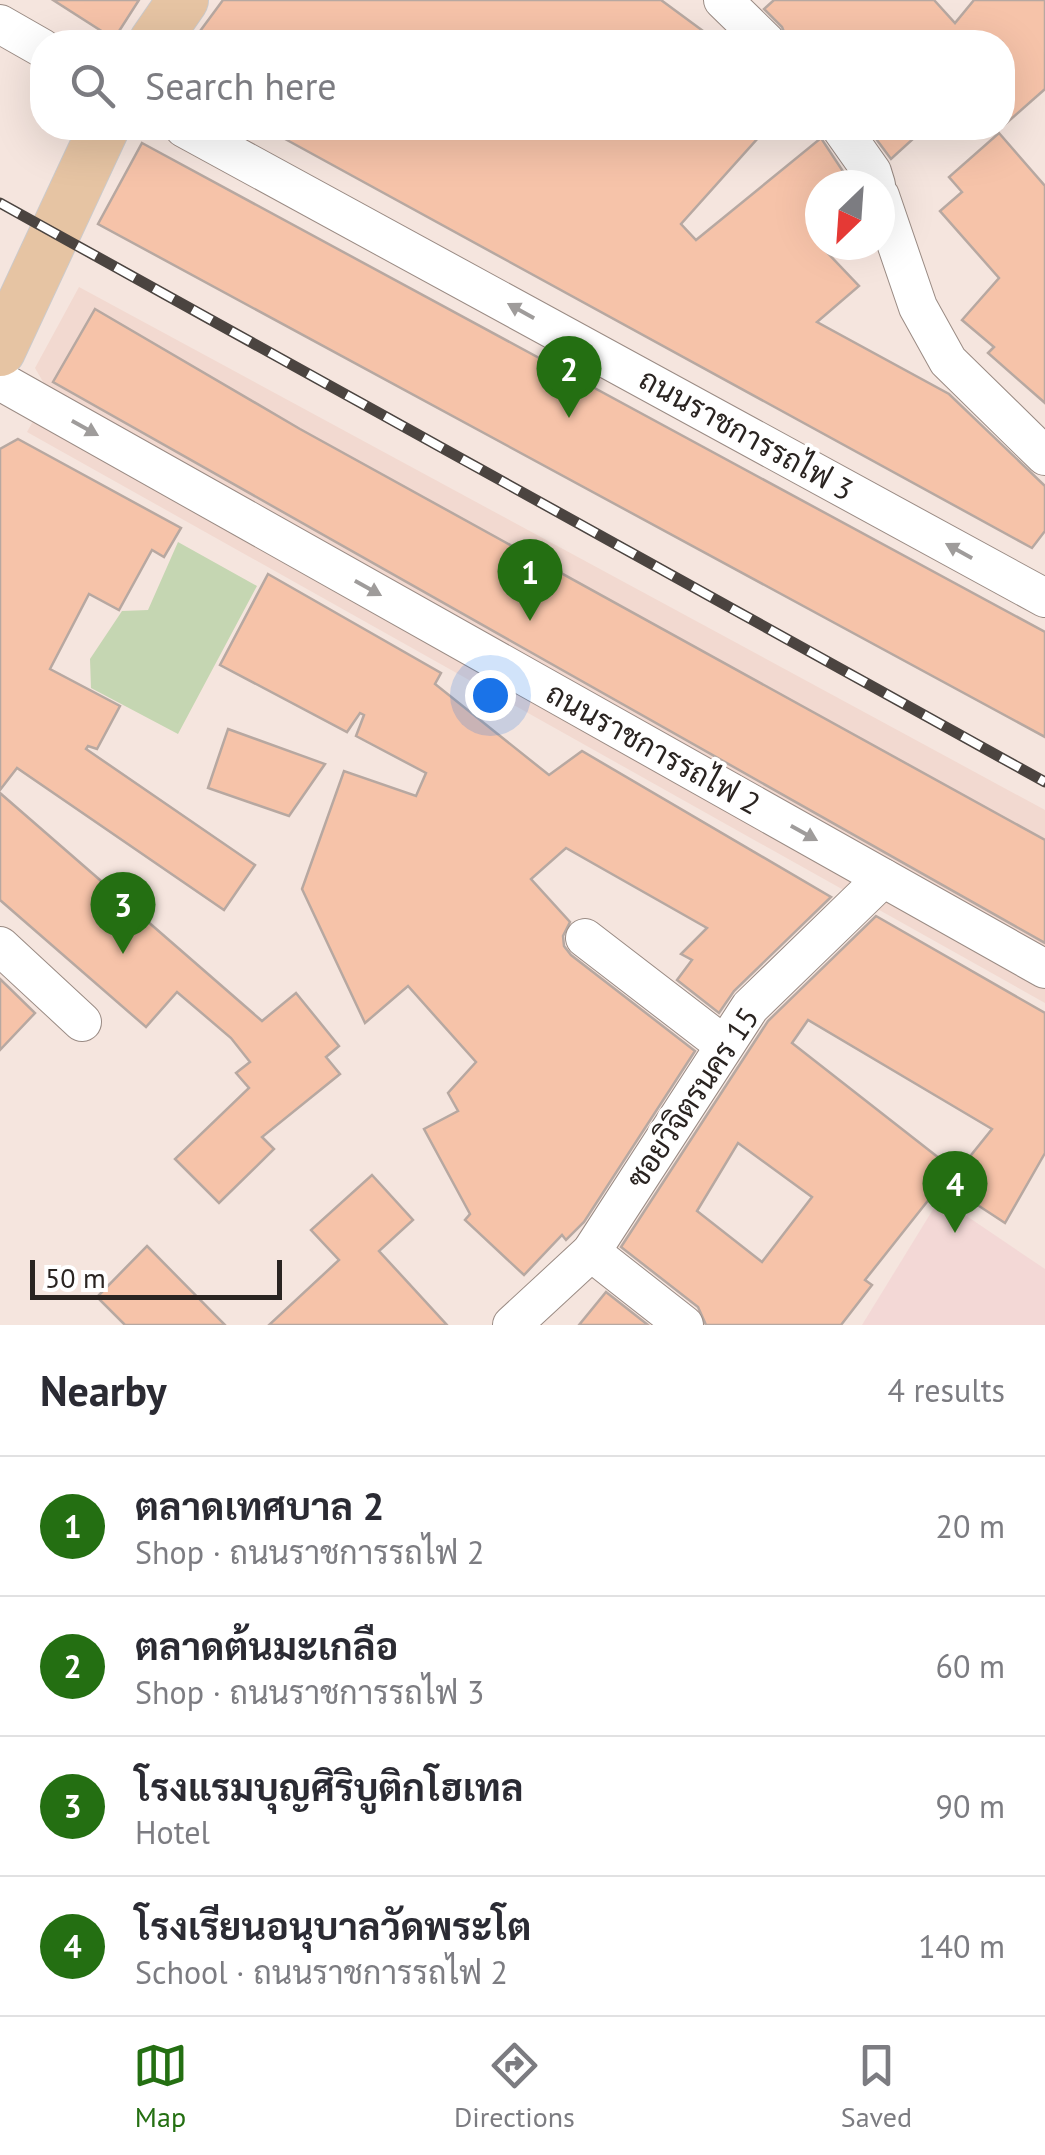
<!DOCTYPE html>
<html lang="en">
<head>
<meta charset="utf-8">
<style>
	body { margin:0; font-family:"PT Sans",Sarabun,sans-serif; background:#f2f2f3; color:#2b2b33 }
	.compass { position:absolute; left:805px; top:170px; width:90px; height:90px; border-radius:50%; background:#fff; box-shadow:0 10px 40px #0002; rotate:205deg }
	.scale { position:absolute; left:30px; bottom:25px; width:252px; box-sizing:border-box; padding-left:10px; border:5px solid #2a2421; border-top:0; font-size:28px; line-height:35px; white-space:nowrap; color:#2a2421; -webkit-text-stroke:8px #fff; paint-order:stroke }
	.you { position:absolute; left:490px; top:695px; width:35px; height:35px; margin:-25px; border:8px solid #fff; border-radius:50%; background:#1a73e8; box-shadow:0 0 0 15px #1a73e833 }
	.badge { display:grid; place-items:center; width:65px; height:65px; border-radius:50%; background:#246f12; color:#fff; font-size:32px; font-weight:700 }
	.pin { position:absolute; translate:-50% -82px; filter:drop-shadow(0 2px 5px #0008) }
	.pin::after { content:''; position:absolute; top:52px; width:35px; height:30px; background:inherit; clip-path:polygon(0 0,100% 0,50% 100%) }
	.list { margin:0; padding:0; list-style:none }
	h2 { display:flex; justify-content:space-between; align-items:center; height:130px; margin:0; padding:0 40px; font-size:42px }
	h2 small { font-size:32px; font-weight:400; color:#7c7c81 }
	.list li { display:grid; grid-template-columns:65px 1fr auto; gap:30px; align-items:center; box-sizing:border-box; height:140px; padding:0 40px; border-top:2px solid #e1e1e2 }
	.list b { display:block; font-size:38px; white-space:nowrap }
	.list p { margin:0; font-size:32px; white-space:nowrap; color:#7c7c81 }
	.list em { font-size:32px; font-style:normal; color:#7c7c81 }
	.icon { flex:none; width:55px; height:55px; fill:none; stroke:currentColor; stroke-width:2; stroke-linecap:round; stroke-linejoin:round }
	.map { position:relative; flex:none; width:1045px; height:1325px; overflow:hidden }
	.search { position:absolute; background:#fff; box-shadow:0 10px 40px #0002; left:30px; right:30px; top:30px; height:110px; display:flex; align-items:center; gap:25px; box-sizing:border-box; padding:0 35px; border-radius:40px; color:#7c7c81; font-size:38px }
	.sheet { height:690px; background:#fff }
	nav { display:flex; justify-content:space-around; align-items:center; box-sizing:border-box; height:140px; border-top:2px solid #e1e1e2; background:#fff; font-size:28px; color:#7c7c81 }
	nav a { display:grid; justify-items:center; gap:5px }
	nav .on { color:#246f12 }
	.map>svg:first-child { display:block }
</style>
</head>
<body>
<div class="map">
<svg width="1045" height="1325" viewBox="0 0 1045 1325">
	<rect width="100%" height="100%" fill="#f5e5de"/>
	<!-- commercial -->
	<polygon fill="#f2d9d0" points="79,287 1045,810 1045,1003 27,432 49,392 35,368"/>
	<!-- education -->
	<polygon fill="#f3d8d6" points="940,1198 1045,1269 1045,1325 862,1325"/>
	<!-- green -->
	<polygon fill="#c5d6b2" points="178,542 257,586 178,734 91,688 90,659 122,611 148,610"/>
	<!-- building -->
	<g fill="#f6c3a9" stroke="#b7a8a1" stroke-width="2.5" fill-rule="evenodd">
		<polygon points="53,0 139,0 114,39"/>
		<polygon points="223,0 661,0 718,42 192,42"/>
		<polygon points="774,0 934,0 955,23 974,0 1045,0 1045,89 1002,127 1002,42 788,42 782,27 764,9"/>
		<polygon points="265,128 767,128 681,224 696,240 821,138 852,185 820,185 820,245 859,286 817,322 949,394 1045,486 1045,531 1032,548"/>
		<polygon points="868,128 925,128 891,159"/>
		<polygon points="999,133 1045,186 1045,403 988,353 994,347 962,320 999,278 940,211 962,192 949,177"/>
		<polygon points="142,143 1045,632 1045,737 98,224"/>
		<polygon points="95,309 300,429 1045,840 1045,943 53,382"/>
		<polygon points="18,439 181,528 164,557 152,550 119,610 89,594 50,669 120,706 97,749 88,746 86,749 255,865 224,910 17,768 0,790 0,449"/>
		<polygon points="268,574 441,673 435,684 549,775 582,751 831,897 734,991 719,1013 677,980 692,960 681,954 707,928 566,848 531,879 570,922 563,936 564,946 571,955 695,1051 584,1222 566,1240 562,1235 524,1275 465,1220 470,1214 424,1129 458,1111 448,1093 476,1062 408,986 365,1023 302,889 344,771 416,796 426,773 356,736 364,715 360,713 347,732 220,665"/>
		<polygon points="228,729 325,764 289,816 208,788"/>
		<polygon points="0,793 262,1021 296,993 339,1046 326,1057 340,1074 262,1137 274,1149 219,1203 175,1159 249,1088 236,1073 250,1062 231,1038 177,992 146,1027 0,900"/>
		<path d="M876 916 1045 1013V1153L1005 1223 947 1185 992 1129 808 1020 792 1043 953 1169 865 1280 872 1285 841 1325H706L698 1307 621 1247 768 1021ZM738 1143 812 1197 762 1262 697 1211Z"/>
		<polygon points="0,979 35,1013 0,1050"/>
		<polygon points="372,1175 413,1220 379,1251 447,1325 269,1325 339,1260 311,1230"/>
		<polygon points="147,1246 225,1325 125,1325 97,1297"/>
		<polygon points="606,1292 648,1325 579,1325"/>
	</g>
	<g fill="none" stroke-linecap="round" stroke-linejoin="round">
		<defs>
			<g id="minor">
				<polyline points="723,0 766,42"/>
				<polyline points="0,24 42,48"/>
				<polyline points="184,128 1045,598"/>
				<polyline points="841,128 872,172 876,185"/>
				<polyline points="880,196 918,307 948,361 1045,456"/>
				<polyline points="0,381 1045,969"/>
				<polyline points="585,938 724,1045"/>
				<polyline points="0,946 82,1022"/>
				<polyline points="591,1252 684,1325"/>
				<polyline points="512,1325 591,1252 750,1007 883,878"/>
			</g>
			<g id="major">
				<polyline points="154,42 183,0"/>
				<polyline points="0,351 104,128"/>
			</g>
		</defs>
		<!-- minor casing -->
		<use href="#minor" stroke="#9a8b84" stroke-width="40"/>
		<!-- major casing -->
		<use href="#major" stroke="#cccaca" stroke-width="52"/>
		<!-- minor -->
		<use href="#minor" stroke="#fff" stroke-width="38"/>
		<!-- major -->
		<use href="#major" stroke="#e6c4a3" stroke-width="50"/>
		<defs>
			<polyline id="rail" points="0,203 1045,782"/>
		</defs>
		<!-- rail casing -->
		<use href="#rail" stroke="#4b4440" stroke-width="11"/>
		<!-- rail -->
		<use href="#rail" stroke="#fff" stroke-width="8" stroke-dasharray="22" stroke-linecap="butt"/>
	</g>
	<!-- one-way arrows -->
	<defs><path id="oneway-solid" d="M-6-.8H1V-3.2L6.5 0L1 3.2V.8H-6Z" transform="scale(2.5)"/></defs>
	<g fill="#9f9c9b">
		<use href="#oneway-solid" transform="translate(521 311) rotate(-151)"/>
		<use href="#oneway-solid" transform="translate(85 428) rotate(29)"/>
		<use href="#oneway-solid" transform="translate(959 551) rotate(-151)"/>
		<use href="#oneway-solid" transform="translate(368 588) rotate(29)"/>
		<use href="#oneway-solid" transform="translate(804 833) rotate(29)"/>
	</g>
	<g text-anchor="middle" stroke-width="8" stroke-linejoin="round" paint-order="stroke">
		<!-- street labels -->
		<g font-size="30" fill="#2a2421" stroke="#fff">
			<text transform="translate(746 435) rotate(29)" y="10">ถนนราชการรถไฟ 3</text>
			<text transform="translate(653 749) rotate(29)" y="10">ถนนราชการรถไฟ 2</text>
			<text transform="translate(693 1098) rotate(-56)" y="10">ซอยวิจิตรนคร 15</text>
		</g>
	</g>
</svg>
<svg class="compass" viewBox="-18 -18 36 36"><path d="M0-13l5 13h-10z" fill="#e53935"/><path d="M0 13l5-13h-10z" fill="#7c7c81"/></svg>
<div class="scale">50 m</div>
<div class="you"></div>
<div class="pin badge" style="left:530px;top:621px">1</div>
<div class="pin badge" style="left:569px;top:418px">2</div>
<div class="pin badge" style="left:123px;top:954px">3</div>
<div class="pin badge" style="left:955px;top:1233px">4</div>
<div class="search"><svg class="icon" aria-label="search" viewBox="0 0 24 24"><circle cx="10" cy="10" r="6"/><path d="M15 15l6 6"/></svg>Search here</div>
</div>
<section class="sheet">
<h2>Nearby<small>4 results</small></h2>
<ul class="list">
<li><span class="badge">1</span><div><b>ตลาดเทศบาล 2</b><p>Shop · ถนนราชการรถไฟ 2</p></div><em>20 m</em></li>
<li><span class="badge">2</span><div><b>ตลาดต้นมะเกลือ</b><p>Shop · ถนนราชการรถไฟ 3</p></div><em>60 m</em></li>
<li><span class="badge">3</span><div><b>โรงแรมบุญศิริบูติกโฮเทล</b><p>Hotel</p></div><em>90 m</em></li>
<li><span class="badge">4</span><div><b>โรงเรียนอนุบาลวัดพระโต</b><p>School · ถนนราชการรถไฟ 2</p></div><em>140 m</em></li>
</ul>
</section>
<nav>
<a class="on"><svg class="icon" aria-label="map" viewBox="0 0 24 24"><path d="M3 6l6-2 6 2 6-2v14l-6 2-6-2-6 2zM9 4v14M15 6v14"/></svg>Map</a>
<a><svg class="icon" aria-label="directions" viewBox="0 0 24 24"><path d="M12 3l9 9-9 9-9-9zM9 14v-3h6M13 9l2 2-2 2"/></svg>Directions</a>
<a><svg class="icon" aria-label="saved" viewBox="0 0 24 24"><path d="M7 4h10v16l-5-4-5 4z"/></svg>Saved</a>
</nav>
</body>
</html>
